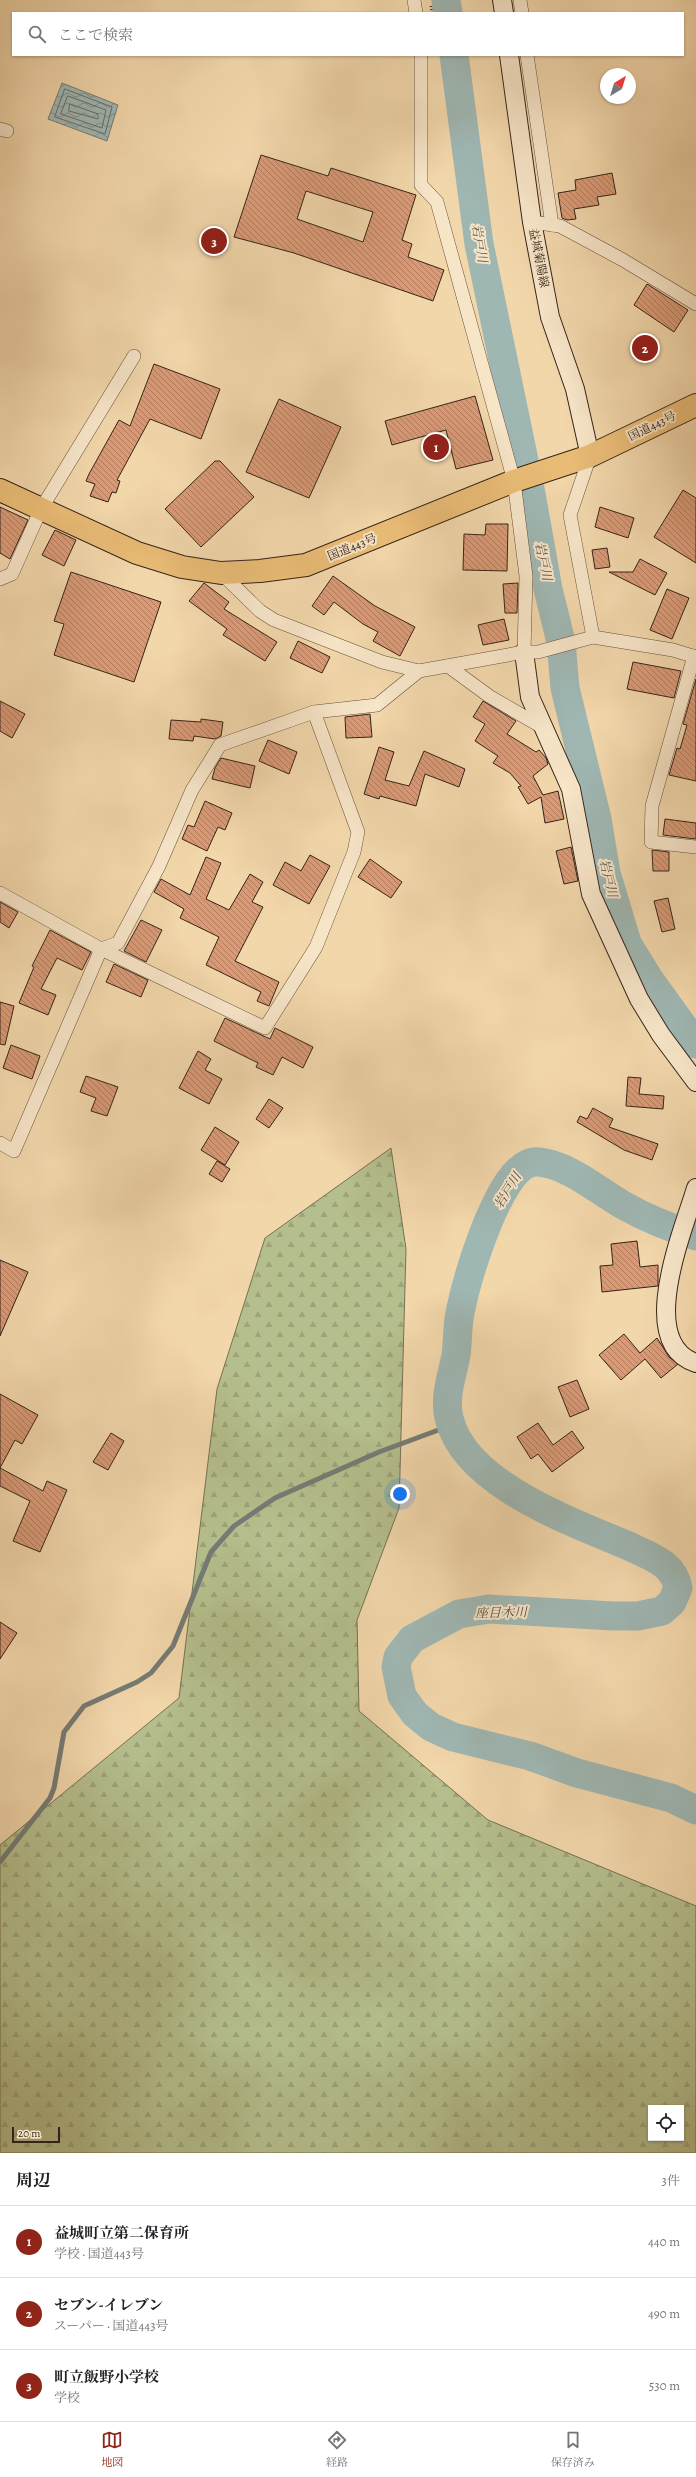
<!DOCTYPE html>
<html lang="ja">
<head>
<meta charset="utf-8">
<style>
	body { margin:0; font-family:Alegreya,"Noto Serif JP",serif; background:#f2f2f2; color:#202124 }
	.controls { position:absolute; right:12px; bottom:12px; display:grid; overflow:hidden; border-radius:0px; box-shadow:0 1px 3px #0004 }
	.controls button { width:36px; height:36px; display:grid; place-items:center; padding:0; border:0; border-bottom:1px solid #e0e0e0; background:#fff; color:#202124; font:20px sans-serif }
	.compass { position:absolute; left:600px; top:68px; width:36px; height:36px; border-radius:50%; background:#fff; box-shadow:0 1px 3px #0004; rotate:38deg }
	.scale { position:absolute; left:12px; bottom:10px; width:48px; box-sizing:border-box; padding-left:4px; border:2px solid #362319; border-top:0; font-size:11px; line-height:14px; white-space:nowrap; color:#362319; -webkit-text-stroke:3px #f7e5c8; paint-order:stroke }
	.you { position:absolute; left:400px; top:1494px; width:14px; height:14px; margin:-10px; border:3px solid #fff; border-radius:50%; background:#1a73e8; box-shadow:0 0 0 6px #1a73e833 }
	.badge { display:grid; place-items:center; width:26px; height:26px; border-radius:50%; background:#8f2418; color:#fff; font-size:13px; font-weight:700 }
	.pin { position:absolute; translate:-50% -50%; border:2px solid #fff; box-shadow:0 1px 4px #0006 }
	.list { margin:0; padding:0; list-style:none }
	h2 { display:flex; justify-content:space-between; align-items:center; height:52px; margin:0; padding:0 16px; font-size:17px }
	h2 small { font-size:13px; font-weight:400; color:#757577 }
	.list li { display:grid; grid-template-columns:26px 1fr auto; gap:12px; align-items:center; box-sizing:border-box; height:72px; padding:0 16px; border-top:1px solid #e0e0e0 }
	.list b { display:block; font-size:15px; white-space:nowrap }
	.list p { margin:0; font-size:13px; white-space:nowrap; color:#757577 }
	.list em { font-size:13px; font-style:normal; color:#757577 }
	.icon { flex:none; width:22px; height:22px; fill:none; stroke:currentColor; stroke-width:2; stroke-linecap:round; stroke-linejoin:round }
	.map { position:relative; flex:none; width:696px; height:2153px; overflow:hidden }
	.search { position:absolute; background:#fff; box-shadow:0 1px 3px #0004; left:12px; right:12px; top:12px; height:44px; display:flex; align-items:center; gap:10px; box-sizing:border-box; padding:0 14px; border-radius:0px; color:#757577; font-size:15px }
	.sheet { height:268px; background:#fff }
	nav { display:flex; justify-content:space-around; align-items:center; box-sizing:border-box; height:56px; border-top:1px solid #e0e0e0; background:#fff; font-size:11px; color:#757577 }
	nav a { display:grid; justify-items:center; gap:2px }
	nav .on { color:#8f2418 }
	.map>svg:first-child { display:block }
</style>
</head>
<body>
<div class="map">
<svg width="696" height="2153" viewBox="0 0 696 2153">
	<defs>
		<pattern id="forest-firs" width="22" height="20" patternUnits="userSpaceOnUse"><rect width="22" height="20" fill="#b5bf8d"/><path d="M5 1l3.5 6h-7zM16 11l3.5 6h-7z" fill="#9ca479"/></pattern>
		<pattern id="water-waves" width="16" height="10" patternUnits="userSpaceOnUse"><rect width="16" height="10" fill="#9fb7b3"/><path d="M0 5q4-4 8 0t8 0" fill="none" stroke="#829491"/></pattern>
		<pattern id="building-back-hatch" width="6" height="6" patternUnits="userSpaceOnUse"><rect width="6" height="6" fill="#da9a75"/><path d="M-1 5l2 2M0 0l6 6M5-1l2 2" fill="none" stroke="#b27d5f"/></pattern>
	</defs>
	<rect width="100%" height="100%" fill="#f2d7ab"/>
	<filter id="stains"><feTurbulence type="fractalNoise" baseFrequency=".005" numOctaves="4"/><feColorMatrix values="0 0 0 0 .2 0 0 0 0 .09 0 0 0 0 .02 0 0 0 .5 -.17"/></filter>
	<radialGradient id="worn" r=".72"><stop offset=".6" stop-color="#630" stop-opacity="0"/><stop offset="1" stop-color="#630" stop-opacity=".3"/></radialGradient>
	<!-- forest -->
	<path fill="url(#forest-firs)" stroke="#767153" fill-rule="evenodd" d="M391 1148 406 1249 399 1508 357 1620 359 1711 488 1820 696 1906V2153H0V1845L179 1698 217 1389 265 1238ZM651 2108H681V2138H651Z"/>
	<!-- water -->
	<polygon fill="url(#water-waves)" stroke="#757c75" points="62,83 118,105 107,141 48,119"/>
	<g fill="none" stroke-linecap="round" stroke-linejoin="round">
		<!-- shore -->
		<g stroke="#6a6d66" stroke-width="1">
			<polygon points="65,89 112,107 105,134 55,117"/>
			<polygon points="68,96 106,110 102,128 61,114"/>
			<polygon points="70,104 98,114 98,119 69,111"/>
		</g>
		<!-- stream -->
		<polyline stroke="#757c75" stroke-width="5" points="0,1862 50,1798 54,1788 64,1732 84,1706 137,1682 151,1673 173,1646 211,1552 234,1526 275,1498 379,1452 452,1425"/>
		<!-- river -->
		<g stroke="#9fb7b3" stroke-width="29">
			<polyline points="446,0 448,13"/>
			<polyline points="454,55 479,244 531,494 548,589 561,642 565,688 597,819 606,873 627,943 649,979 696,1044"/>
			<path d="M696 1236C670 1228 646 1218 623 1205 597 1190 569 1165 539 1162 514 1159 496 1204 488 1222 476 1252 466 1282 460 1313 457 1327 458 1341 456 1355 452 1376 444 1397 449 1418 465 1486 576 1523 633 1548 653 1558 674 1564 678 1588L672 1602 662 1611 638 1616H613L489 1609 459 1614 412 1639 398 1657 396 1667 402 1696 415 1714 431 1727 453 1737 530 1756 577 1773 671 1798 696 1810"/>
		</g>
	</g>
	<!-- building -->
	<g fill="url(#building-back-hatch)" stroke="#362319" fill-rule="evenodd">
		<path d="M261 155 328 176 331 168 416 195 402 240 412 244 408 257 444 270 433 301 294 253 234 237ZM306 191 373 212 363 242 297 219Z"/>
		<polygon points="612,173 616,194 597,197 599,205 574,209 576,219 567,220 562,218 558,193 576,190 575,180"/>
		<polygon points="647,284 688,310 674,332 634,305"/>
		<polygon points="154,364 220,389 201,439 150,419 117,480 120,481 116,493 112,492 108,502 90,496 95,484 86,481 89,474 119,420 130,426"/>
		<polygon points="475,396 493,460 456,469 446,430 392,445 385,421"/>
		<polygon points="279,399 341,427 309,498 246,472"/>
		<polygon points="215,461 220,461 254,497 201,547 165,509"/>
		<polygon points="683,490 696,498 696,563 654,537"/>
		<polygon points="0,507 28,520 10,559 0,553"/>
		<polygon points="600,507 634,518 628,538 595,527"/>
		<polygon points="486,524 508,524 507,571 463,570 464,534 485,535"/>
		<polygon points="55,530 76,540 64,566 42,555"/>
		<polygon points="607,548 610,567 595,569 592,550"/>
		<polygon points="640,559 667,573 655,595 609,572 633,572"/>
		<polygon points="71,572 161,602 134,682 54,655 64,624 54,621"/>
		<polygon points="333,576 375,606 415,627 400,656 373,641 378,632 363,624 334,602 324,615 312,606"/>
		<polygon points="204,583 229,602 224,609 277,642 265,661 223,635 227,629 189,601"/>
		<polygon points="518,583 517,613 505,613 503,584"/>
		<polygon points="667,589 689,598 672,639 650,630"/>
		<polygon points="504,619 509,640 483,645 478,625"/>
		<polygon points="298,641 330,657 322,673 290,658"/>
		<polygon points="633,662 681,671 674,698 627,689"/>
		<polygon points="696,679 696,781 669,775 677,748 680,749 687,725 683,724"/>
		<polygon points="0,701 25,714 12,738 0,731"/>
		<polygon points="483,701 516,721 507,734 536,752 539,750 546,758 548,764 533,776 543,795 558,791 564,819 545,823 541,797 528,804 518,787 521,786 510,773 493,763 498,756 475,741 485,724 473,717"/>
		<polygon points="370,714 372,737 346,738 345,717"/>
		<polygon points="201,719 223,722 221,736 215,739 194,736 193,741 169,739 171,720 201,722"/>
		<polygon points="268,740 297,752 289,774 259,761"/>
		<polygon points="379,747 394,752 385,780 409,786 424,751 465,769 459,787 425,774 416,806 380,796 379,799 364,794"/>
		<polygon points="221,758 255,766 250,788 212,779 215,768"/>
		<polygon points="205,801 232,813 225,830 218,827 207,851 182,839 188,825 194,827"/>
		<polygon points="665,819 696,823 696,839 663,835"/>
		<polygon points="571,847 578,881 564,884 556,851"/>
		<polygon points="652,850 669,852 669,871 653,871"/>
		<polygon points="310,855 330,866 309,904 273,885 285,862 301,871"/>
		<polygon points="206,857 221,863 206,899 229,910 250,874 263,882 252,902 263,907 235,961 279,982 269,1006 257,1001 261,992 206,965 219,937 180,918 184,909 154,892 161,879 190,895"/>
		<polygon points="370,859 402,882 391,898 358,877"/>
		<polygon points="668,898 675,929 662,932 654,901"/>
		<polygon points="0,902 18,912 9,928 0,922"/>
		<polygon points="141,920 162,930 146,962 124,951"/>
		<polygon points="50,930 91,952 82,970 57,958 41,989 56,995 48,1015 19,1003 34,967 32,966"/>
		<polygon points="114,964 148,980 141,997 106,982"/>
		<polygon points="0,1002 14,1006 5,1045 0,1044"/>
		<polygon points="225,1018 270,1039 275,1028 313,1047 303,1068 282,1057 273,1075 256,1067 258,1063 214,1041"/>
		<polygon points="11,1045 40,1056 32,1079 3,1068"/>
		<polygon points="198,1051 211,1059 205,1070 222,1079 209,1104 179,1088"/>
		<polygon points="86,1076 118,1087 107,1116 91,1111 96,1098 80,1092"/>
		<polygon points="628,1077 641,1078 639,1094 664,1096 663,1109 626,1106"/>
		<polygon points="269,1099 283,1108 269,1128 256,1119"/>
		<polygon points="593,1108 613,1119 609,1127 658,1144 652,1160 624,1150 577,1122 580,1116 587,1119"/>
		<polygon points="215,1127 239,1142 225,1165 201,1150"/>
		<polygon points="217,1161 230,1169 222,1182 209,1174"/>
		<polygon points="637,1241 640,1267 658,1265 658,1286 602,1292 600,1266 613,1265 611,1244"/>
		<polygon points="0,1260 28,1272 0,1336"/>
		<polygon points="624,1334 640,1353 657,1338 669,1357 678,1364 661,1378 645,1359 621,1380 599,1355"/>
		<polygon points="577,1380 589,1409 570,1417 558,1387"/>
		<polygon points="0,1394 38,1415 22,1444 15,1440 0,1468"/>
		<polygon points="538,1423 553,1445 572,1431 584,1448 552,1472 538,1454 531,1459 517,1437"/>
		<polygon points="111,1433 124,1441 108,1470 93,1462"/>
		<polygon points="0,1468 43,1491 47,1481 67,1490 40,1552 13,1541 30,1501 0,1486"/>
		<polygon points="0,1622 17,1633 0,1659"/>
	</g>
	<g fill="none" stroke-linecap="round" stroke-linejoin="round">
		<defs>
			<g id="street">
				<polyline points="414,0 416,13"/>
				<polyline points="520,0 522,13"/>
				<polyline points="421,55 421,185 437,202 514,481 526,576 524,652"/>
				<polyline points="527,55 552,225"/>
				<polyline points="0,129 7,131"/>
				<polyline points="532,222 560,226 623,260 696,304"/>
				<polyline points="590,456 570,515 593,637"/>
				<polyline points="221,573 260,611 274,620 382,662 419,671 524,652 538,652 593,637 673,650 696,657"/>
				<polyline points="0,579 12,574 41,509 134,356"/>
				<polyline points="694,656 652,806 651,842 696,847"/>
				<polyline points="448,666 489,696 542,727"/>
				<polyline points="0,893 101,949 265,1028 316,947 354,852 358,832 314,712"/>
				<polyline points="0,1143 14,1151 101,949 118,943 159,866 192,790 220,745 314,712 377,705 419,671"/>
			</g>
			<g id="secondary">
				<polyline points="502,0 504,13"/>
				<polyline points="509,55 532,222 550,317 575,389 590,456"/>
				<polyline points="524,652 530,697 571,789 591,894 639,999 661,1035 696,1082"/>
				<path d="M696 1188C684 1229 635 1343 696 1363"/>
			</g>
			<polyline id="highway" points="0,490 137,553 182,567 221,573 260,571 306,565 514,481 590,456 696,405"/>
		</defs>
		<!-- street casing -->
		<use href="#street" stroke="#65503e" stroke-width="14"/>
		<!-- secondary casing -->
		<use href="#secondary" stroke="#362319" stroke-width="20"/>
		<!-- highway casing -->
		<use href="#highway" stroke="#362319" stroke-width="24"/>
		<!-- path -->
		<polyline stroke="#362319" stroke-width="2.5" stroke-dasharray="1 2" stroke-linecap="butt" points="431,6 432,13"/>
		<!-- street -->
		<use href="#street" stroke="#f7e5c8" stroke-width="13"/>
		<!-- secondary -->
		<use href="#secondary" stroke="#f7e5c8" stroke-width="18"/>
		<!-- highway -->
		<use href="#highway" stroke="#e9bc76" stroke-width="22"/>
	</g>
	<g text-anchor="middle" stroke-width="4" stroke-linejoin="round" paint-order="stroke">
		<!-- street labels -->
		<g font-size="12" fill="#362319" stroke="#f7e5c8">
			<text transform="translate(539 258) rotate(79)" y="4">益城菊陽線</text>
			<text transform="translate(652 426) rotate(-26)" y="4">国道443号</text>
			<text transform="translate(352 547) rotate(-22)" y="4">国道443号</text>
		</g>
		<!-- water labels -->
		<g font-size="13" font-style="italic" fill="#564f47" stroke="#f7e5c8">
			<text transform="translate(480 243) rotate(80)" y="5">岩戸川</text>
			<text transform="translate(544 561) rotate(78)" y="5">岩戸川</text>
			<text transform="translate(609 878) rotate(76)" y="5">岩戸川</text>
			<text transform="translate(507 1190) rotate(-58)" y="5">岩戸川</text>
			<text transform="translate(501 1612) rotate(-1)" y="5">座目木川</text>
		</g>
	</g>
	<rect width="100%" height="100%" filter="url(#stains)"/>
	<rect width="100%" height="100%" fill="url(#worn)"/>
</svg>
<div class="controls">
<button><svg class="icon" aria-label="locate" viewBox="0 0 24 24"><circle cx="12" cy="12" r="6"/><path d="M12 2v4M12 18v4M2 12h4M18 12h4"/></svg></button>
</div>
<svg class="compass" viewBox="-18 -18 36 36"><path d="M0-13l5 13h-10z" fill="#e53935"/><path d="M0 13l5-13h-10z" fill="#757577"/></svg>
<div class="scale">20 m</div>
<div class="you"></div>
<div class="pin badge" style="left:436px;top:447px">1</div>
<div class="pin badge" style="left:645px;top:348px">2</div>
<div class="pin badge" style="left:214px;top:241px">3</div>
<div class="search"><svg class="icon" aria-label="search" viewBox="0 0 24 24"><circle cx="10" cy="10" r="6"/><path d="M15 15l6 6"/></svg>ここで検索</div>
</div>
<section class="sheet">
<h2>周辺<small>3件</small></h2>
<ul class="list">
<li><span class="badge">1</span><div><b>益城町立第二保育所</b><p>学校 · 国道443号</p></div><em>440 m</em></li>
<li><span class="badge">2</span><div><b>セブン-イレブン</b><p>スーパー · 国道443号</p></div><em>490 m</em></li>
<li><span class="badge">3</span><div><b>町立飯野小学校</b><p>学校</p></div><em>530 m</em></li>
</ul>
</section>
<nav>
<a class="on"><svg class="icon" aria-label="map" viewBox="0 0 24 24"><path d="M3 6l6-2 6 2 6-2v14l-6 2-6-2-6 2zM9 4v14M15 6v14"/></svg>地図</a>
<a><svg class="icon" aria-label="directions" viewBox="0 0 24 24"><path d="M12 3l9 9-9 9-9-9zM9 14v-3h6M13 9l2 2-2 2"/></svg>経路</a>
<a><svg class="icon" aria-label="saved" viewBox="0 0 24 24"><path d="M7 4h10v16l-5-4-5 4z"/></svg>保存済み</a>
</nav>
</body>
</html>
